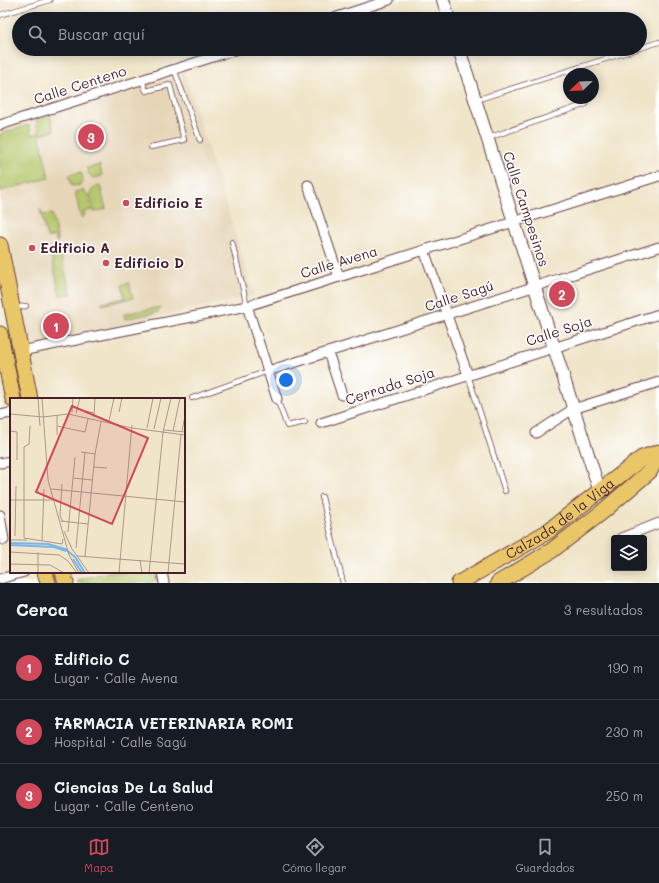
<!DOCTYPE html>
<html lang="es">
<head>
<meta charset="utf-8">
<style>
	body { margin:0; font-family:Mali,sans-serif; background:#242831; color:#f1f3f6 }
	.controls { position:absolute; right:12px; bottom:12px; display:grid; overflow:hidden; border-radius:4px; box-shadow:0 2px 10px #0003 }
	.controls button { width:36px; height:36px; display:grid; place-items:center; padding:0; border:0; border-bottom:1px solid #363941; background:#171b24; color:#f1f3f6; font:20px sans-serif }
	.compass { position:absolute; left:563px; top:68px; width:36px; height:36px; border-radius:50%; background:#171b24; box-shadow:0 2px 10px #0003; rotate:247deg }
	.you { position:absolute; left:286px; top:380px; width:14px; height:14px; margin:-10px; border:3px solid #fff; border-radius:50%; background:#1a73e8; box-shadow:0 0 0 6px #1a73e833 }
	.badge { display:grid; place-items:center; width:26px; height:26px; border-radius:50%; background:#d1495b; color:#fff; font-size:13px; font-weight:700 }
	.pin { position:absolute; translate:-50% -50%; border:2px solid #fff; box-shadow:0 1px 4px #0006 }
	.list { margin:0; padding:0; list-style:none }
	h2 { display:flex; justify-content:space-between; align-items:center; height:52px; margin:0; padding:0 16px; font-size:17px }
	h2 small { font-size:13px; font-weight:400; color:#9ea1a6 }
	.list li { display:grid; grid-template-columns:26px 1fr auto; gap:12px; align-items:center; box-sizing:border-box; height:64px; padding:0 16px; border-top:1px solid #363941 }
	.list b { display:block; font-size:15px; white-space:nowrap }
	.list p { margin:0; font-size:13px; white-space:nowrap; color:#9ea1a6 }
	.list em { font-size:13px; font-style:normal; color:#9ea1a6 }
	.icon { flex:none; width:22px; height:22px; fill:none; stroke:currentColor; stroke-width:2; stroke-linecap:round; stroke-linejoin:round }
	.map { position:relative; flex:none; width:659px; height:583px; overflow:hidden }
	.search { position:absolute; background:#171b24; box-shadow:0 2px 10px #0003; left:12px; right:12px; top:12px; height:44px; display:flex; align-items:center; gap:10px; box-sizing:border-box; padding:0 14px; border-radius:22px; color:#9ea1a6; font-size:15px }
	.sheet { height:244px; background:#171b24 }
	nav { display:flex; justify-content:space-around; align-items:center; box-sizing:border-box; height:56px; border-top:1px solid #363941; background:#171b24; font-size:11px; color:#9ea1a6 }
	nav a { display:grid; justify-items:center; gap:2px }
	nav .on { color:#d1495b }
	.map>svg:first-child { display:block }
</style>
</head>
<body>
<div class="map">
<svg width="659" height="583" viewBox="0 0 659 583">
	<rect width="100%" height="100%" fill="#fff"/>
	<filter id="ink" filterUnits="userSpaceOnUse"><feTurbulence type="fractalNoise" baseFrequency=".025" numOctaves="2"/><feDisplacementMap in="SourceGraphic" scale="8" xChannelSelector="R" yChannelSelector="G"/><feConvolveMatrix kernelMatrix="1 2 1 2 8 2 1 2 1" color-interpolation-filters="sRGB"/></filter>
	<filter id="wash" filterUnits="userSpaceOnUse"><feTurbulence type="fractalNoise" baseFrequency=".012" numOctaves="4" result="noise"/><feDisplacementMap in="SourceGraphic" scale="16" xChannelSelector="R" yChannelSelector="G"/><feGaussianBlur stdDeviation="0.9" result="paint"/><feColorMatrix in="noise" values="0 0 0 0 0 0 0 0 0 0 0 0 0 0 0 0 0 1.4 0 .05"/><feComposite in="paint" operator="in"/></filter>
	<g filter="url(#wash)">
		<rect width="100%" height="100%" fill="#f0e5c9"/>
		<!-- built -->
		<g fill="#e6d5b7">
			<polygon points="184,72 254,295 31,346 0,202 0,130"/>
			<polygon points="574,283 578,295 550,304 546,292"/>
		</g>
		<!-- green -->
		<g fill="#b4c76a" stroke="#7f734a">
			<polygon points="50,116 54,131 40,135 36,120"/>
			<polygon points="29,125 32,135 39,133 49,178 0,191 0,134"/>
			<polygon points="100,165 102,176 93,178 88,173 87,168"/>
			<polygon points="81,172 83,179 80,185 72,186 69,175"/>
			<polygon points="100,186 106,209 94,212 90,195 93,188"/>
			<polygon points="83,190 88,196 91,210 84,212 85,215 81,218 75,192"/>
			<polygon points="40,209 43,215 52,214 58,242 56,242 55,236 47,238"/>
			<polygon points="59,248 71,294 60,296 50,250"/>
			<polygon points="129,283 133,298 102,305 102,303 125,298 122,285"/>
			<polygon points="160,307 161,309 158,312 125,319 124,314"/>
			<polygon points="108,572 156,572 158,580 148,583 77,583 77,580"/>
		</g>
	</g>
	<g filter="url(#ink)">
		<g fill="none" stroke-linecap="round" stroke-linejoin="round">
			<defs>
				<g id="service">
					<polyline points="0,15 50,0"/>
					<polyline points="640,48 659,42"/>
					<polyline points="174,69 200,140"/>
					<polyline points="142,80 146,91 170,85 184,140 151,147"/>
					<polyline points="476,100 637,49"/>
					<polyline points="488,138 586,104"/>
					<polyline points="232,242 247,306"/>
					<polyline points="14,308 26,306"/>
					<polyline points="468,375 505,491"/>
					<polyline points="192,398 268,371"/>
					<polyline points="277,399 287,426 305,422"/>
					<polyline points="322,497 343,583"/>
				</g>
				<g id="minor">
					<polyline points="331,19 389,0"/>
					<polyline points="0,125 238,49"/>
					<polyline points="308,185 339,277"/>
					<polyline points="424,250 468,375"/>
					<polyline points="247,306 277,399"/>
					<polyline points="21,351 247,306 659,176"/>
					<polyline points="328,352 342,395"/>
					<polyline points="268,371 659,247"/>
					<polyline points="0,415 11,413"/>
					<polyline points="321,423 659,314"/>
					<polyline points="536,433 573,409 659,382"/>
					<polyline points="0,463 11,461"/>
					<polyline points="0,515 4,540"/>
					<polyline points="621,538 659,523"/>
					<polyline points="162,572 164,583"/>
					<polyline points="0,579 24,572"/>
				</g>
				<g id="tertiary">
					<polyline points="443,0 449,19"/>
					<polyline points="459,49 600,492"/>
				</g>
				<g id="primary">
					<polyline points="0,245 30,399"/>
					<polyline points="0,334 13,399"/>
					<polyline points="45,572 48,583"/>
					<polyline points="63,572 66,583"/>
					<path id="s1" d="M459 583 547 532 642 458 659 452"/>
					<polyline points="498,583 551,551 601,513 650,471 659,453"/>
				</g>
			</defs>
			<!-- service casing -->
			<use href="#service" stroke="#633d43" stroke-width="6"/>
			<!-- minor casing -->
			<use href="#minor" stroke="#633d43" stroke-width="11"/>
			<!-- tertiary casing -->
			<use href="#tertiary" stroke="#633d43" stroke-width="14"/>
			<!-- primary casing -->
			<use href="#primary" stroke="#633d43" stroke-width="17"/>
			<!-- service -->
			<use href="#service" stroke="#fff" stroke-width="4.5"/>
			<!-- minor -->
			<use href="#minor" stroke="#fff" stroke-width="9"/>
			<!-- tertiary -->
			<use href="#tertiary" stroke="#fff" stroke-width="12"/>
			<!-- primary -->
			<use href="#primary" stroke="#e9c769" stroke-width="15"/>
		</g>
	</g>
	<!-- markers -->
	<g fill="#d1495b" stroke="#fff" stroke-width="1.5">
		<circle cx="126" cy="203" r="4"/>
		<circle cx="32" cy="248" r="4"/>
		<circle cx="106" cy="263" r="4"/>
	</g>
	<g text-anchor="middle" stroke-width="3" stroke-linejoin="round" paint-order="stroke">
		<!-- street labels -->
		<g font-size="14" fill="#4a1f2b" stroke="#fff">
			<text transform="translate(80 85) rotate(-18)" y="5">Calle Centeno</text>
			<text transform="translate(526 209) rotate(72)" y="5">Calle Campesinos</text>
			<text transform="translate(339 262) rotate(-17)" y="5">Calle Avena</text>
			<text transform="translate(459 296) rotate(-18)" y="5">Calle Sagú</text>
			<text transform="translate(559 331) rotate(-18)" y="5">Calle Soja</text>
			<text transform="translate(390 386) rotate(-18)" y="5">Cerrada Soja</text>
			<text dy="5" stroke="none"><textPath href="#s1" startOffset="120">Calzada de la Viga</textPath></text>
		</g>
		<!-- poi labels -->
		<g font-size="14" font-weight="bold" fill="#4a1f2b" stroke="#fff" text-anchor="start">
			<text x="134" y="208">Edificio E</text>
			<text x="40" y="253">Edificio A</text>
			<text x="114" y="268">Edificio D</text>
		</g>
	</g>
	<!-- overview -->
	<g transform="translate(10 398)">
		<rect width="175" height="175" fill="#f0e5c9"/>
		<path fill="none" stroke="#79b6eb" stroke-width="2" d="M0 145 38 146 55 151 65 159 75 175M0 147 44 149 56 153M63 161 72 175"/>
		<path fill="none" stroke="#ae968a" stroke-width="1" d="M28 0 30 28M32 0 38 82 59 157 69 175M67 11 84 15M62 14 63 0M109 14 112 0M66 15 70 0M0 16 33 19 58 16 122 30 175 37M84 19 85 0M99 23 104 0M20 28 19 46 14 49V140L52 146 53 141M47 28 75 34 78 21M137 30 143 0M144 31 151 0M154 32 175 34M0 33 7 34V62M163 33 170 0M172 33 175 18M47 37V17M71 54 85 56M83 69 97 70M63 80 82 82M52 86 50 118 53 124M41 91 175 104M0 102H43M51 123 78 126M54 133 62 151 79 175M58 134 65 59M5 138 6 88M0 142H17M32 143 34 91M66 150 75 55M0 154 49 157 58 163 67 175M67 158 175 166M75 158 85 56 91 24M130 162 132 175M0 166 40 167 54 175M28 175V154M109 175 122 27M139 175 153 34 161 0M158 175 171 36"/>
		<path fill="#d1495b" fill-opacity="0.15" stroke="#d1495b" stroke-width="2" d="M62 8 138 40 102 126 26 94Z"/>
		<rect width="175" height="175" fill="none" stroke="#4a1f2b" stroke-width="2"/>
	</g>
</svg>
<div class="controls">
<button><svg class="icon" aria-label="layers" viewBox="0 0 24 24"><path d="M12 4l9 5-9 5-9-5zM3 14l9 5 9-5"/></svg></button>
</div>
<svg class="compass" viewBox="-18 -18 36 36"><path d="M0-13l5 13h-10z" fill="#e53935"/><path d="M0 13l5-13h-10z" fill="#9ea1a6"/></svg>
<div class="you"></div>
<div class="pin badge" style="left:56px;top:326px">1</div>
<div class="pin badge" style="left:562px;top:294px">2</div>
<div class="pin badge" style="left:91px;top:137px">3</div>
<div class="search"><svg class="icon" aria-label="search" viewBox="0 0 24 24"><circle cx="10" cy="10" r="6"/><path d="M15 15l6 6"/></svg>Buscar aquí</div>
</div>
<section class="sheet">
<h2>Cerca<small>3 resultados</small></h2>
<ul class="list">
<li><span class="badge">1</span><div><b>Edificio C</b><p>Lugar · Calle Avena</p></div><em>190 m</em></li>
<li><span class="badge">2</span><div><b>FARMACIA VETERINARIA ROMI</b><p>Hospital · Calle Sagú</p></div><em>230 m</em></li>
<li><span class="badge">3</span><div><b>Ciencias De La Salud</b><p>Lugar · Calle Centeno</p></div><em>250 m</em></li>
</ul>
</section>
<nav>
<a class="on"><svg class="icon" aria-label="map" viewBox="0 0 24 24"><path d="M3 6l6-2 6 2 6-2v14l-6 2-6-2-6 2zM9 4v14M15 6v14"/></svg>Mapa</a>
<a><svg class="icon" aria-label="directions" viewBox="0 0 24 24"><path d="M12 3l9 9-9 9-9-9zM9 14v-3h6M13 9l2 2-2 2"/></svg>Cómo llegar</a>
<a><svg class="icon" aria-label="saved" viewBox="0 0 24 24"><path d="M7 4h10v16l-5-4-5 4z"/></svg>Guardados</a>
</nav>
</body>
</html>
